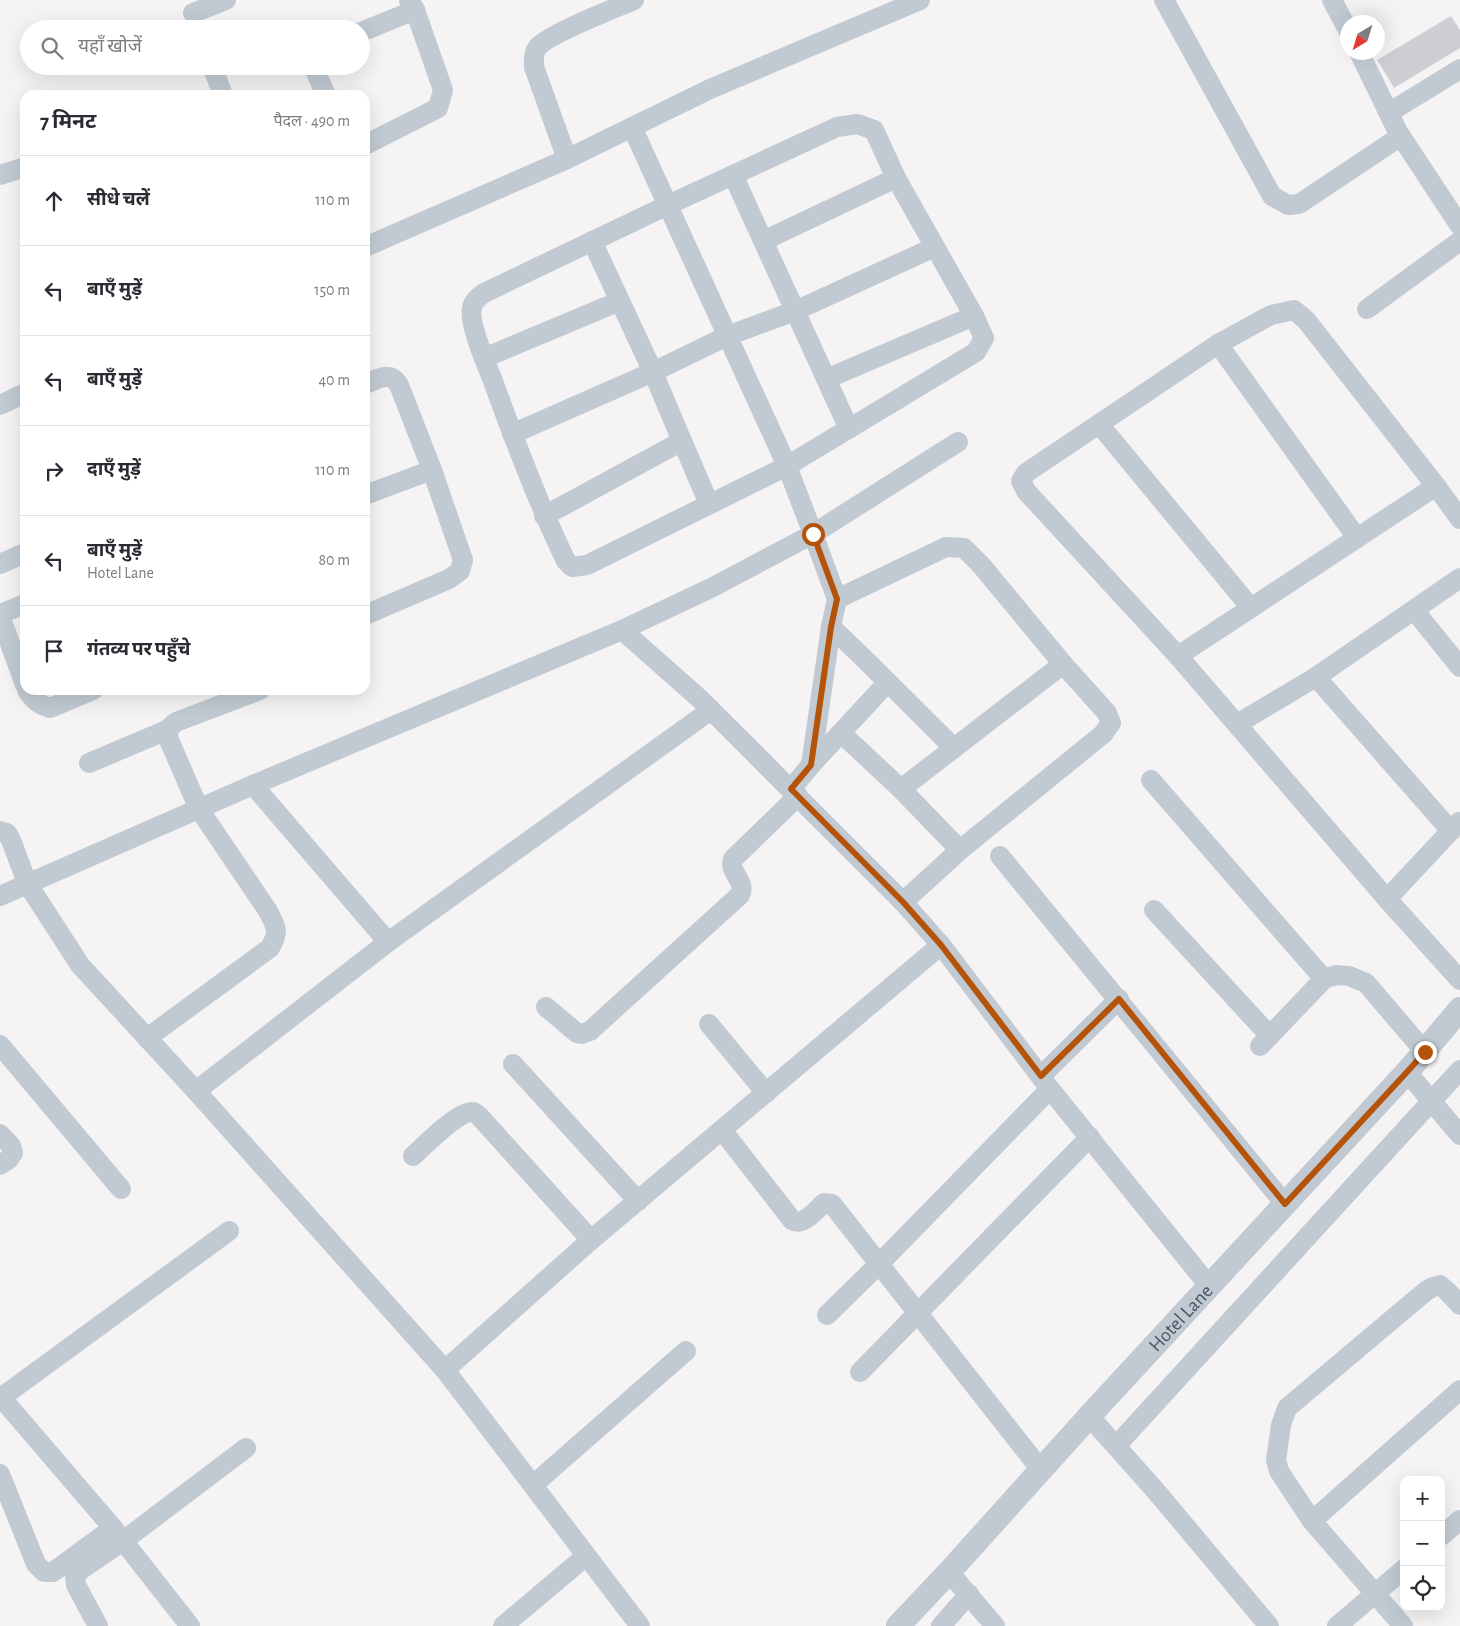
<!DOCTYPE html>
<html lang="hi">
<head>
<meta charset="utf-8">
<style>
	body { margin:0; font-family:"Alegreya Sans","Noto Sans Devanagari",sans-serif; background:#f2f2f3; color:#2b2b33 }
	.controls { position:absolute; right:15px; bottom:15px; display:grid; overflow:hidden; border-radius:10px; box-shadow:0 5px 20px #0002 }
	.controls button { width:45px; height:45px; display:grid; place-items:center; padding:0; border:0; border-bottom:1px solid #e1e1e2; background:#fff; color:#2b2b33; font:25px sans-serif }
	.compass { position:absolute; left:1340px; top:15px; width:45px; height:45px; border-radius:50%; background:#fff; box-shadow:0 5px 20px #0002; rotate:218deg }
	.stop { position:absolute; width:15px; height:15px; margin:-11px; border:4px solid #b45309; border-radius:50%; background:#fff }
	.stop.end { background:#b45309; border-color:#fff; box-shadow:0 1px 5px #0008 }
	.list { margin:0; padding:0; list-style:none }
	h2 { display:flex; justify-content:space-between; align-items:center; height:65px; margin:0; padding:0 20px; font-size:21px }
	h2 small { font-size:16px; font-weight:400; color:#7c7c81 }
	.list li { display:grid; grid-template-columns:32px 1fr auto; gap:15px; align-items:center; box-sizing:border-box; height:90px; padding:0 20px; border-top:1px solid #e1e1e2 }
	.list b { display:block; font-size:19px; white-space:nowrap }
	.list p { margin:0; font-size:16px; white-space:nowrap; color:#7c7c81 }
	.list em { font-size:16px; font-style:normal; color:#7c7c81 }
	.icon { flex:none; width:28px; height:28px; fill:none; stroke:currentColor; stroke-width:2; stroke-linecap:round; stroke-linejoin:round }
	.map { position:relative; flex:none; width:1460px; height:1626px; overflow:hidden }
	.search { position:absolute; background:#fff; box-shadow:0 5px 20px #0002; left:20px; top:20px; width:350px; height:55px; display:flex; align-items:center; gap:12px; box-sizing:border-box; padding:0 18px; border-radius:28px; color:#7c7c81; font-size:19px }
	.panel { position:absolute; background:#fff; box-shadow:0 5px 20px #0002; left:20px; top:90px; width:350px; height:605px; border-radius:15px }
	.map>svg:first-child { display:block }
</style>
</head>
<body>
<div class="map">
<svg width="1460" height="1626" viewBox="0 0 1460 1626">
	<rect width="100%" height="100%" fill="#f5f3f3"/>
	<!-- building -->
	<polygon fill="#cdcfd5" points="1451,16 1460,30 1460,48 1394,88 1377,60"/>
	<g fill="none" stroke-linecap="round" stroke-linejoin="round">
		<!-- minor -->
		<g stroke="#c1cad2" stroke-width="20">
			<polyline points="1164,0 1272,196 1288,205 1299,204 1401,136"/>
			<polyline points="1332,0 1348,30"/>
			<polyline points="193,13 226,0"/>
			<polyline points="361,32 415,10"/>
			<polyline points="1359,52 1398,132 1460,226"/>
			<polyline points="212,66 223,95"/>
			<polyline points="313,66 326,95"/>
			<polyline points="1390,112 1460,69"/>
			<path d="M857 124 874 130 896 178 974 316 984 338 976 352 787 466 587 565 572 567 566 561C538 503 515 442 493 381 487 366 468 322 472 308 473 301 479 297 484 293L668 205 837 127Z"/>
			<polyline points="365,145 438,108 443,90 415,10 409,0"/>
			<path d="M567 159 534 67C534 60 533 54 537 48 546 35 616 8 634 0"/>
			<polyline points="0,175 25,167"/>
			<polyline points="733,175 849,429"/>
			<polyline points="592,241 653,372 682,441"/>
			<polyline points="763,241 896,178"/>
			<polyline points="365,247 567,159 710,89 920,0"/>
			<polyline points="1367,309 1460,241"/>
			<polyline points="1218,344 1357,538"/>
			<polyline points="484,358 620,301"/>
			<polyline points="826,379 974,316"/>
			<path d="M365 384C379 379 390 370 399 385L432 470 463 560 460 571 449 579 365 615"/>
			<polyline points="0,405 25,393"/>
			<polyline points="1099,424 1251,608"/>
			<polyline points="512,434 653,372 727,336 795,311 935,247"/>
			<polyline points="365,495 432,470"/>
			<polyline points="544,516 682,441 709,504"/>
			<polyline points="1460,519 1436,486 1306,320 1294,310 1271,315 1218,344 1026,473 1021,481 1026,491 1178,656 1387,899 1460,980"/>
			<polyline points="0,564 25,553"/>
			<polyline points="1414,610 1460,667"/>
			<polyline points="0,614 25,604"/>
			<polyline points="0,616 25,685"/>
			<path d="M831 627C873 666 913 708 954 748"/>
			<polyline points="622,630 700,699 903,902 941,945 1050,1089 1210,1287"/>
			<polyline points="1178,656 1436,486"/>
			<polyline points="1316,677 1460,578"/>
			<path d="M27 690C32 699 39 705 50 708L93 690"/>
			<polyline points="1237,724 1316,677 1451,831"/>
			<polyline points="841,733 901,789 960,850"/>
			<polyline points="89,763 167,730"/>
			<polyline points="811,765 831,627 837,599"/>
			<polyline points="1151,780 1324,979"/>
			<polyline points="253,785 388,942"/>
			<polyline points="791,789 811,765 887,683"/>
			<polyline points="901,789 1063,664"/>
			<polyline points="0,831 7,833 11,840 27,883 80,965 196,1091 445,1370 640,1626"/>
			<polyline points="1000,856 1285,1204"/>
			<polyline points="0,896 253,785 622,630 711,588 813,534 787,466 632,127"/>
			<polyline points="1387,899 1459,822"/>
			<polyline points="903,902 960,850 1103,734 1111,723 1107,713 1063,664 981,565 964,548 946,547 837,599 813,534 958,442"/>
			<polyline points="1154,910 1270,1036"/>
			<path d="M546 1007 577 1033 582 1034 590 1031 740 895C747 880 728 874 733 859L798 796"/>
			<polyline points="709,1024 766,1093"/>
			<path d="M147 1038 270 948C280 931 276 927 268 911L199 809 169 740 167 730 176 722 260 690"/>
			<polyline points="0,1045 121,1189"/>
			<polyline points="1260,1046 1324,979 1336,975 1349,976 1366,983 1425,1052"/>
			<polyline points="513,1064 638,1201"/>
			<polyline points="1407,1072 1460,1135"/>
			<polyline points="1041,1076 1119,999"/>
			<polyline points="196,1091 388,942 711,710"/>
			<path d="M722 1130 792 1220C803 1227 816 1210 824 1203L832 1204 1041 1470"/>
			<polyline points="0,1134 11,1146 13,1153 9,1159 0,1165"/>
			<path d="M413 1156C423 1147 460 1109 473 1112 476 1113 478 1115 480 1117L591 1240"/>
			<polyline points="827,1315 879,1264 1050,1089"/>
			<polyline points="445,1370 591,1240 941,945"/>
			<polyline points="860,1372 1090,1137"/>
			<polyline points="0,1396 113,1528 190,1626"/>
			<polyline points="2,1397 229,1231"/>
			<polyline points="1089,1416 1155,1490 1269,1626"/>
			<polyline points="1116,1446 1460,1070"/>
			<polyline points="0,1474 36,1564 44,1572 53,1572 113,1528"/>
			<polyline points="533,1485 686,1351"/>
			<polyline points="1312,1521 1460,1390"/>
			<polyline points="1441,1536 1460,1520"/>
			<polyline points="949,1572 995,1626"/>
			<polyline points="98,1626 76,1585 75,1576 82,1569 123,1541 246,1448"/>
			<polyline points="503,1626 586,1556"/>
			<polyline points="941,1626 969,1594"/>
			<polyline points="1337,1626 1404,1569"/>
			<polyline points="1403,1626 1312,1521 1279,1471 1276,1460 1281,1425 1287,1408 1426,1291 1433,1287 1440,1285 1447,1291 1460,1305"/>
		</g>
		<!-- tertiary -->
		<path stroke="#c1cad2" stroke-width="24" id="s1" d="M898 1626 949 1572 1093 1412 1407 1072 1460 1009"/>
	</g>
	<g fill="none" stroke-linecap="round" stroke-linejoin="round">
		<!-- route -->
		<polyline stroke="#b45309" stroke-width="6" points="813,534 837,599 831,627 811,765 791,789 903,902 941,945 1041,1076 1119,999 1285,1204 1407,1072 1425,1052"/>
	</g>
	<g text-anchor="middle" stroke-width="5" stroke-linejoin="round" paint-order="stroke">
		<!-- street labels -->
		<g font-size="20" fill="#4a5661" stroke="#fff">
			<text dy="7" stroke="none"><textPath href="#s1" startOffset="418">Hotel Lane</textPath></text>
		</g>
	</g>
</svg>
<div class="controls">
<button>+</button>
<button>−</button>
<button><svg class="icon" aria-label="locate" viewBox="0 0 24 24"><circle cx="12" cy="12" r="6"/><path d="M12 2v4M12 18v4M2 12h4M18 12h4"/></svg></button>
</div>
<svg class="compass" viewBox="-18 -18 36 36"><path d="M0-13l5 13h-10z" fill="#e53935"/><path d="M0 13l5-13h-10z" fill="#7c7c81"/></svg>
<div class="stop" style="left:813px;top:534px"></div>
<div class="stop end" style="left:1425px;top:1052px"></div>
<div class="search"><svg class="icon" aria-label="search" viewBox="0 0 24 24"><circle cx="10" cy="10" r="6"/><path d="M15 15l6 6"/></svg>यहाँ खोजें</div>
<section class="panel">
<h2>7 मिनट<small>पैदल · 490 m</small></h2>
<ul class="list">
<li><svg class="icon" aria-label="ahead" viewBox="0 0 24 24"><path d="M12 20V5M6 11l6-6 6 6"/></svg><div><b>सीधे चलें</b></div><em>110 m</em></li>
<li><svg class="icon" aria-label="left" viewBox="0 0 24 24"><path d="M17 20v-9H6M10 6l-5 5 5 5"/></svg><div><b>बाएँ मुड़ें</b></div><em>150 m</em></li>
<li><svg class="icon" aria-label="left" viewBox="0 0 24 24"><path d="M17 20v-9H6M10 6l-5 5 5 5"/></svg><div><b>बाएँ मुड़ें</b></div><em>40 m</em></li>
<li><svg class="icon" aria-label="right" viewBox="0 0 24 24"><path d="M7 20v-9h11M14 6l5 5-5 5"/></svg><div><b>दाएँ मुड़ें</b></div><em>110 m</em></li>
<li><svg class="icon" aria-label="left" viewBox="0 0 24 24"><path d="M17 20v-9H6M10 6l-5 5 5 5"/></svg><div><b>बाएँ मुड़ें</b><p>Hotel Lane</p></div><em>80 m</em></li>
<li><svg class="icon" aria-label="arrive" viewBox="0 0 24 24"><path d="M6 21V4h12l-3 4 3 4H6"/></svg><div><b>गंतव्य पर पहुँचे</b></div></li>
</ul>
</section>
</div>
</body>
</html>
